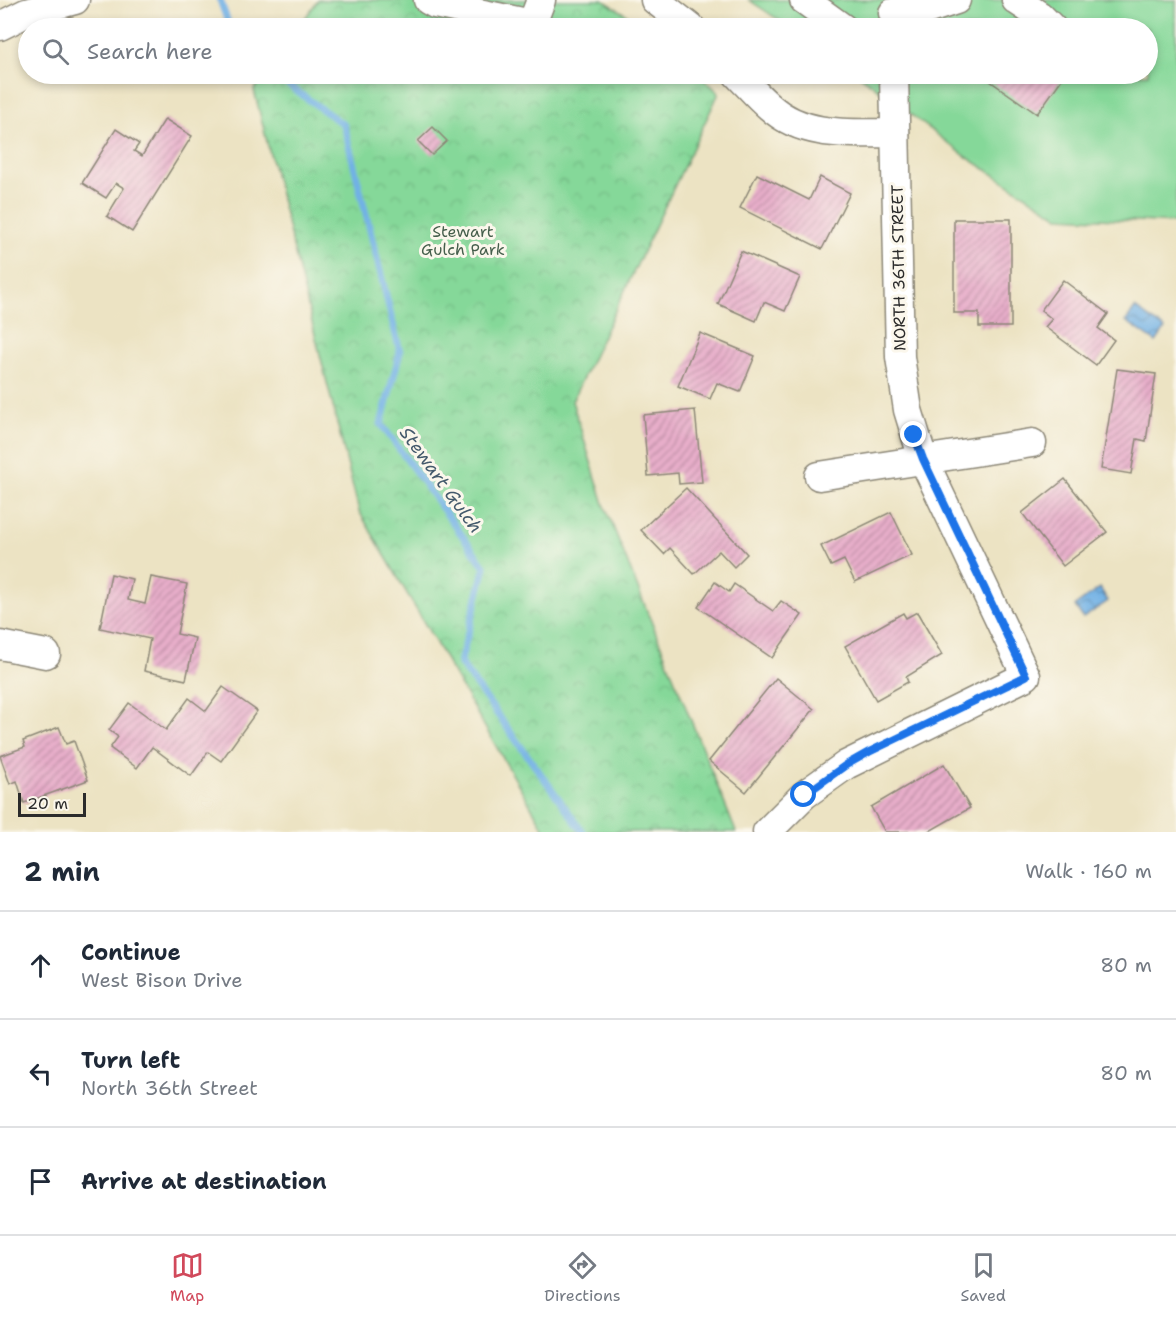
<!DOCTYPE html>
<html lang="en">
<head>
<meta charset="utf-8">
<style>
	body { margin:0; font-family:"Shantell Sans",sans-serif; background:#f6f6f7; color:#1f2937 }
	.scale { position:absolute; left:18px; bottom:15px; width:68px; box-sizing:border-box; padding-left:6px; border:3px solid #2b2b2b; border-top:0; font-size:16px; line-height:21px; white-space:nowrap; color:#2b2b2b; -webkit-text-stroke:4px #fbf7ec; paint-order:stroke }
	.stop { position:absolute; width:18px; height:18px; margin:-14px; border:4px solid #1a73e8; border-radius:50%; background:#fff }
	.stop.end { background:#1a73e8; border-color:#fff; box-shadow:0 2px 6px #0008 }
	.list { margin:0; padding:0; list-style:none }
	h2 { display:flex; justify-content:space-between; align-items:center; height:78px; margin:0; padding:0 24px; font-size:26px }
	h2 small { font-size:20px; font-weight:400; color:#747a83 }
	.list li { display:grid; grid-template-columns:39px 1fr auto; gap:18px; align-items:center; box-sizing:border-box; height:108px; padding:0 24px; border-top:2px solid #e0e1e3 }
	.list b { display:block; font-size:22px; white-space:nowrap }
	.list p { margin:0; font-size:20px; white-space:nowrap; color:#747a83 }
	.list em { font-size:20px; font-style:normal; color:#747a83 }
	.icon { flex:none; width:33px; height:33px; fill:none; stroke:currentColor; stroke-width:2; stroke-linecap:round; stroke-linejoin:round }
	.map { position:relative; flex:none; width:1176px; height:832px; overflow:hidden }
	.search { position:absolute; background:#fff; box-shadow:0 3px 9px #0003; left:18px; right:18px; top:18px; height:66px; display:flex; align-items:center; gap:15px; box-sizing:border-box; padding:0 21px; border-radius:33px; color:#747a83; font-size:22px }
	.sheet { height:402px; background:#fff }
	nav { display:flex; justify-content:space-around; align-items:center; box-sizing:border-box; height:84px; border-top:2px solid #e0e1e3; background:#fff; font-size:16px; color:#747a83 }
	nav a { display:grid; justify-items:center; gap:3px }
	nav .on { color:#d1495b }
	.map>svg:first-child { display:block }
</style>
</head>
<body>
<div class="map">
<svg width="1176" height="832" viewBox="0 0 1176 832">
	<defs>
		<pattern id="park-crowns" width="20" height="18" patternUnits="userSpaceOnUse" patternTransform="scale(1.5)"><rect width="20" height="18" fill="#85d899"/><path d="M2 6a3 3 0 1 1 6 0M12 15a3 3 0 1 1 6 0" fill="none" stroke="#73ba84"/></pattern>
		<pattern id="water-waves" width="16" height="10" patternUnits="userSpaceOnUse" patternTransform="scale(1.5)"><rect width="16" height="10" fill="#71b1e5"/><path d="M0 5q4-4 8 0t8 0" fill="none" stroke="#5d90ba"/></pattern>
		<pattern id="building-hatch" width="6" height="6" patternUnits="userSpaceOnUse" patternTransform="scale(1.5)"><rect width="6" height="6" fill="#e8aeca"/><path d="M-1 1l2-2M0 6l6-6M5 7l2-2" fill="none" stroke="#bc8ea4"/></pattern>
	</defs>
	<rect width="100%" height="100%" fill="#fbf7ec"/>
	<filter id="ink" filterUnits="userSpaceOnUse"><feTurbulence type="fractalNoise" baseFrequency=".0167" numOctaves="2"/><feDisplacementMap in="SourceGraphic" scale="12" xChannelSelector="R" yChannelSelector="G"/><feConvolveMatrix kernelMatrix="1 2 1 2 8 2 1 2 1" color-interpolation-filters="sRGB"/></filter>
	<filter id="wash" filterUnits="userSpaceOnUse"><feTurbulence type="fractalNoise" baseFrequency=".008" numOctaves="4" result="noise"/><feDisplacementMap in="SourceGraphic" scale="24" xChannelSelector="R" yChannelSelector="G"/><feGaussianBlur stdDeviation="1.35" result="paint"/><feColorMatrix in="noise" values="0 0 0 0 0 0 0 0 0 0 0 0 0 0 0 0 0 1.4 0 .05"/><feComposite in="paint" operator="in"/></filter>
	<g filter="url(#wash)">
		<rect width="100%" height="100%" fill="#ece3c3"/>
		<!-- grass -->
		<polygon fill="#85d899" stroke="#588262" stroke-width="1.5" points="749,0 1176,0 1176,223 1059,217 965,156 858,74 1148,74 1148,28 791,28"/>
		<!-- park -->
		<g fill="url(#park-crowns)" stroke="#588262" stroke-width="1.5">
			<polygon points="318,0 603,0 648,28 298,28"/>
			<polygon points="266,74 699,74 719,93 572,401 604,504 736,832 546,832 359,511 254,90"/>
		</g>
		<!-- water -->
		<g fill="url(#water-waves)" stroke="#4e6e88" stroke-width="1.5">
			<polygon points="1135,308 1165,329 1156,342 1126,321"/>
			<polygon points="1100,588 1108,601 1083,618 1075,606"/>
		</g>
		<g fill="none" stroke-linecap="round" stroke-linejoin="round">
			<!-- stream -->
			<g stroke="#71b1e5" stroke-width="7">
				<polyline points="220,0 230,28"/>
				<polyline points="273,74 344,125 400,352 381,424 485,567 460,663 583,832"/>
			</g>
		</g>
		<g id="blocks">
			<!-- building -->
			<g fill="url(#building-hatch)">
				<polygon points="980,74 1055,74 1062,79 1037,114"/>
				<polygon points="165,119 192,136 132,232 107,216 124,188 116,183 106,198 82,183 116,129 139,144 134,151 142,156"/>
				<polygon points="433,127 447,141 432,155 418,141"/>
				<polygon points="757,174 809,200 820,177 850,193 822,249 740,208"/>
				<polygon points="954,219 1011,219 1011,327 979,327 979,313 954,313"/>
				<polygon points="741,251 800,277 785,311 764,302 756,321 718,304"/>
				<polygon points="1063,280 1108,314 1098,328 1114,340 1096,365 1045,327 1052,319 1041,310"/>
				<polygon points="700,333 755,356 740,392 717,383 710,399 678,386"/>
				<polygon points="1117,369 1156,374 1146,441 1137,439 1131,474 1101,469"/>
				<polygon points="695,410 702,482 679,484 678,473 648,476 643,415"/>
				<polygon points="1065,479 1107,532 1063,566 1022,513"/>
				<polygon points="686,488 747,554 734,567 719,551 694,574 670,548 664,554 641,530"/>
				<polygon points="891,512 912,555 855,582 844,560 831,566 821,546"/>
				<polygon points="111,574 132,579 128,600 145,604 151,577 187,584 177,634 195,638 186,680 144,671 150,639 100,628"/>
				<polygon points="715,582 729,592 734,584 773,611 781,601 802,615 772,658 698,607"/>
				<polygon points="917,612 942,655 906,677 908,682 876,700 845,646 903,613 906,618"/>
				<polygon points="776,678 814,709 746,792 709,761"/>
				<polygon points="223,687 257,711 221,761 208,752 191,776 152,747 137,768 110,748 118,737 109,730 129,703 166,730 189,698 206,711"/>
				<polygon points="59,727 66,744 74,741 88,780 24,803 17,781 10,784 0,756 25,747 23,741"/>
				<polygon points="944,764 970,808 928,832 885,832 871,807"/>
			</g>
		</g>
	</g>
	<g filter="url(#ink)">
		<use href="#blocks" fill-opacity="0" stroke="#8c8777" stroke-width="1.5"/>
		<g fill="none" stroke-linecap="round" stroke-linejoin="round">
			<defs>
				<g id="minor">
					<polyline points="428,0 435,4 527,23 535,16 541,0"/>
					<polyline points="655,0 691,28"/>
					<polyline points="804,0 843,28"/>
					<polyline points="1016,0 1040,16 1052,28"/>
					<polyline points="893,13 929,9 956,0"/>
					<polyline points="0,26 26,13 75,0"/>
					<path d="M737 74C748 85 758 97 770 107 804 138 852 133 895 133"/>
					<polyline points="819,476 1032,443"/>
					<polyline points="0,645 46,654"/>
					<polyline points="767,832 804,795 846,765 1026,676 923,459 908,410 900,357 894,74"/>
				</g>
			</defs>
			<!-- minor casing -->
			<use href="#minor" stroke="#8c8777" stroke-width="31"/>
			<!-- minor -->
			<use href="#minor" stroke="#fff" stroke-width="28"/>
		</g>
	</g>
	<g fill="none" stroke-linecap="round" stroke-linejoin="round" filter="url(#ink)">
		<!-- route -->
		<polyline stroke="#1a73e8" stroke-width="8" points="804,795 846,765 869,752 1026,676 923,459 914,435"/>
	</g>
	<g text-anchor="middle" stroke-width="6" stroke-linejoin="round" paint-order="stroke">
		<!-- park labels -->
		<g font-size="16" fill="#465f4c" stroke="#fbf7ec">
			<text x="463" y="237">Stewart<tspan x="463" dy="18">Gulch Park</tspan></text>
		</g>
		<!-- street labels -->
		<g font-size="16" fill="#2b2b2b" stroke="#fbf7ec">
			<text transform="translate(898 268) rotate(-91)" y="6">NORTH 36TH STREET</text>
		</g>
		<!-- water labels -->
		<g font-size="18" font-style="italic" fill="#445a6c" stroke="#fbf7ec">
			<text transform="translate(441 480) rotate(54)" y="6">Stewart Gulch</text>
		</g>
	</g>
</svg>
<div class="scale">20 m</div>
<div class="stop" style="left:804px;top:795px"></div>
<div class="stop end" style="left:914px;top:435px"></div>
<div class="search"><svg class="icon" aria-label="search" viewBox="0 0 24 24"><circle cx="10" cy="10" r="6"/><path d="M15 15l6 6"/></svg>Search here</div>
</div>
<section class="sheet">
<h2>2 min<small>Walk · 160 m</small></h2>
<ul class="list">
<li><svg class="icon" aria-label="ahead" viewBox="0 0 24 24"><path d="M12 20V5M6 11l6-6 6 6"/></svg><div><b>Continue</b><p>West Bison Drive</p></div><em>80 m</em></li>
<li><svg class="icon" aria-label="left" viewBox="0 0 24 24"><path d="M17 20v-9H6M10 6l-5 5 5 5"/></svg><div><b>Turn left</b><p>North 36th Street</p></div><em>80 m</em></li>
<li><svg class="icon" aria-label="arrive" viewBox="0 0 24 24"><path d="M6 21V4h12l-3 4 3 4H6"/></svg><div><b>Arrive at destination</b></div></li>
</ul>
</section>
<nav>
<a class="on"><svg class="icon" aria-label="map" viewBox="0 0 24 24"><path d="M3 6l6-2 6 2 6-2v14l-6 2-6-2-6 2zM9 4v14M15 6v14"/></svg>Map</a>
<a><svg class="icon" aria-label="directions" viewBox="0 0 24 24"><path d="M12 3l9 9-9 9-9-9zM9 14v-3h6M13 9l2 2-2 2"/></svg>Directions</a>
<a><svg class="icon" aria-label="saved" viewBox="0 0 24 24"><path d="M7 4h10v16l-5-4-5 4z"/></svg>Saved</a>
</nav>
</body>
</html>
